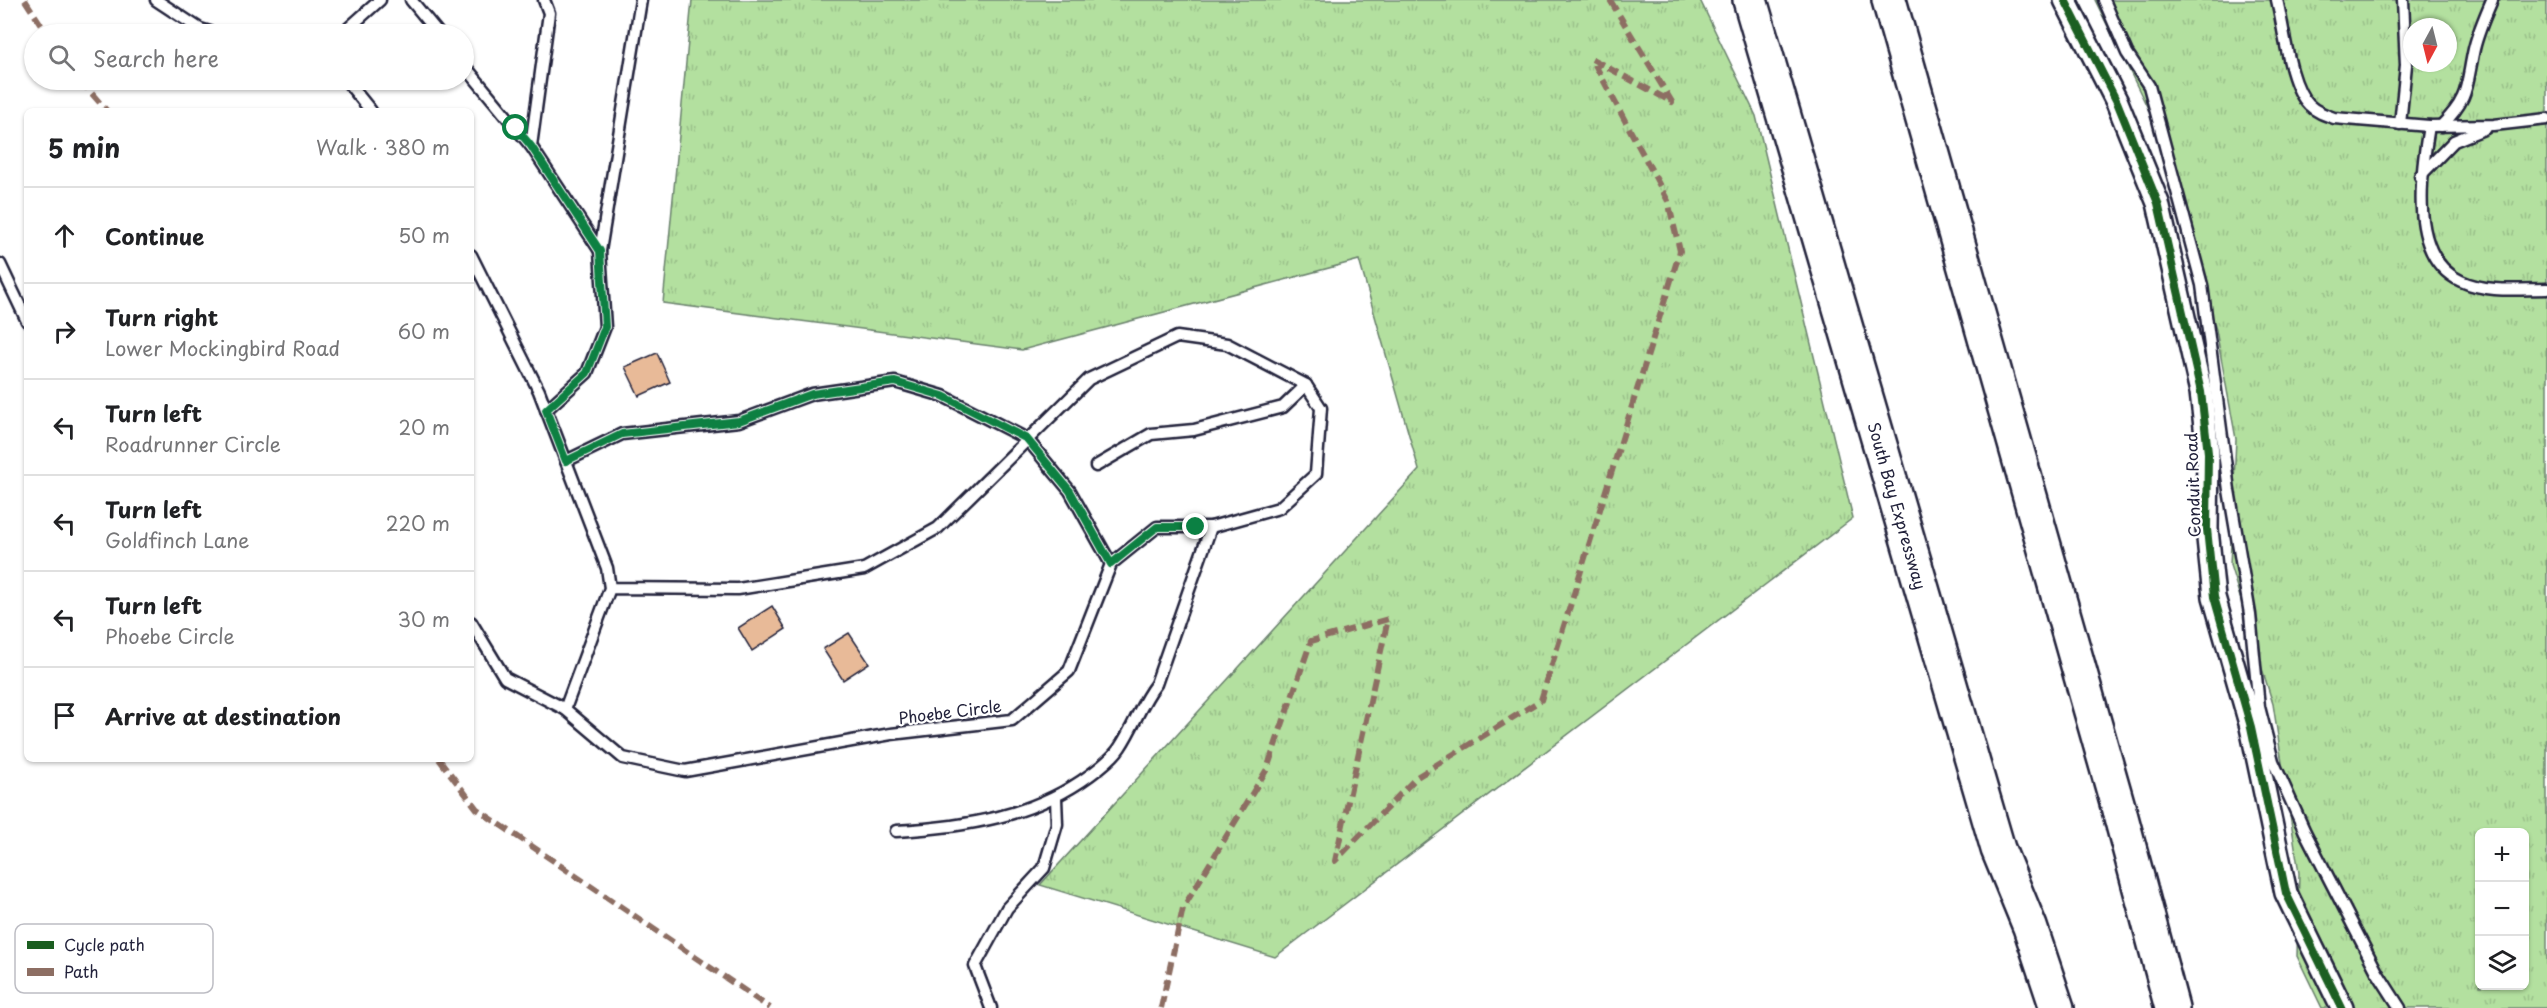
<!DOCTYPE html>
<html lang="en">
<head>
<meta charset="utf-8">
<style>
	body { margin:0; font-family:"Playpen Sans",sans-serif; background:#f6f6f6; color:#202124 }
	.controls { position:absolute; right:18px; bottom:18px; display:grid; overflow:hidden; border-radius:9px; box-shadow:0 2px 4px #0004 }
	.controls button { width:54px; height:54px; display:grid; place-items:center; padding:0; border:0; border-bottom:2px solid #e0e0e0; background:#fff; color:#202124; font:30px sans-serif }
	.compass { position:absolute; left:2403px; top:18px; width:54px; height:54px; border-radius:50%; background:#fff; box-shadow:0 2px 4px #0004; rotate:187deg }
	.stop { position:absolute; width:18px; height:18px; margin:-14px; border:4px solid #0b8043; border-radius:50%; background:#fff }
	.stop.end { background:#0b8043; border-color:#fff; box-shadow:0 2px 6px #0008 }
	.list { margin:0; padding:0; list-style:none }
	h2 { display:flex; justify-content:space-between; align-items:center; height:78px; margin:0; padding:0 24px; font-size:26px }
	h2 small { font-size:20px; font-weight:400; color:#757577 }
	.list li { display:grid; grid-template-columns:39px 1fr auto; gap:18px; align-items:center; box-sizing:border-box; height:96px; padding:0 24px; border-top:2px solid #e0e0e0 }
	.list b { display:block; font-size:22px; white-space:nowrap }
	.list p { margin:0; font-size:20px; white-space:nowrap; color:#757577 }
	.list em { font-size:20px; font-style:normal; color:#757577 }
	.icon { flex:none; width:33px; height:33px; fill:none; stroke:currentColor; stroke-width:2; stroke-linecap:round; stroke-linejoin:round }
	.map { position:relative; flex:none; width:2547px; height:1008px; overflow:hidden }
	.search { position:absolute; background:#fff; box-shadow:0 2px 4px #0004; left:24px; top:24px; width:450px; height:66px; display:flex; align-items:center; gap:15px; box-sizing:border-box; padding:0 21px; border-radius:33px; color:#757577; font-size:22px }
	.panel { position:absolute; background:#fff; box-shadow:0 2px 4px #0004; left:24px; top:108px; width:450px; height:654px; border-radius:9px }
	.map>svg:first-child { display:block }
</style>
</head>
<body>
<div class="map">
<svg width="2547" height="1008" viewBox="0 0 2547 1008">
	<defs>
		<pattern id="grass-tufts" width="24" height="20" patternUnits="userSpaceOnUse" patternTransform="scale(1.5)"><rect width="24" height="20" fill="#b3e09f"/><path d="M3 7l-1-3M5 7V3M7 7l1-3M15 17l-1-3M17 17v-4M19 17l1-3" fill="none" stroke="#9ac08a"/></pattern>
	</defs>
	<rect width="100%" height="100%" fill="#fff"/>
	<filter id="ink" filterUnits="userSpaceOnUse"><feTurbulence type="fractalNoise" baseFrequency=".0167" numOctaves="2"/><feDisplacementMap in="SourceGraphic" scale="12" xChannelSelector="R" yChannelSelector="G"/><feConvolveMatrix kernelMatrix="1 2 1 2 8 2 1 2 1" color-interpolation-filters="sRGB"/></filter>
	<g filter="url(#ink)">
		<!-- grass -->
		<g fill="url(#grass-tufts)" stroke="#6a816d" stroke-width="1.5" fill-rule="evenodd">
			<polygon points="692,0 1700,0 1756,116 1853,518 1275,957 1040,885 1419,470 1359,260 1022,350 663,303"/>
			<path d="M2095 0H2547V1008H2322L2297 956 2299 873 2273 704 2230 565 2236 439 2216 330 2157 127ZM2412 27H2448V63H2412ZM2480 832H2524V986H2480Z"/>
		</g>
		<!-- building -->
		<g fill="#e8ba98" stroke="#22223b" stroke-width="1.5">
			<polygon points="657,353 670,382 639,396 625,367"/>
			<polygon points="772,606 786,629 752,651 738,628"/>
			<polygon points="849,633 869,663 843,680 823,649"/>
		</g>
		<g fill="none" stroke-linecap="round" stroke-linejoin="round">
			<defs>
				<g id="service">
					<polyline points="156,0 200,29 216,34"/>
					<polyline points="411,0 439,34"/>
					<polyline points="2104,0 2127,53 2149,86 2202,285 2229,490 2250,614 2259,707 2273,761 2305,832 2377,972 2400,1008"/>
					<path d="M2277 0C2284 28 2289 85 2309 105 2316 112 2325 115 2334 118L2429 126 2494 125 2547 119"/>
					<polyline points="342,34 380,0"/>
					<polyline points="464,65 531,146 600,251"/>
					<polyline points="346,80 371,111"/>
					<polyline points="2400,124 2406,65 2403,0"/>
					<path d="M2429 126C2421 173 2408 257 2461 281 2487 293 2519 289 2547 289"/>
					<path d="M2441 126C2470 98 2466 85 2474 49 2478 32 2485 16 2492 0"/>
					<polyline points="531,146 549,13 544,0"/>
					<polyline points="2420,176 2454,141 2486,128"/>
					<polyline points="471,255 539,391 607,568 610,588 565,709 623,758 685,771 891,734 1012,720 1069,671 1111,564 1157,527 1211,527 1279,508 1316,474 1321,408 1306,385 1227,344 1177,337 1089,379 938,528 864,569 738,589 610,588"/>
					<polyline points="0,264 27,321"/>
					<polyline points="546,410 587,373 605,327 600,251 641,0"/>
					<polyline points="566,461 622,434 739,421 812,394 895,382 943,396 1027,439 1070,491 1111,564"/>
					<polyline points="1096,466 1151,434 1194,430 1283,407 1306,385"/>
					<polyline points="471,622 505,678 565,709"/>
					<path d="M896 831C965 827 1033 817 1090 775 1101 767 1113 758 1120 747 1134 726 1141 703 1156 684L1211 527"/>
					<polyline points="991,1008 975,966 1007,908 1044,868 1057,824 1056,798"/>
				</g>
				<polyline id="minor" points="2065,0 2117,102 2158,203 2201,392 2208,453 2207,529 2214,597 2251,727 2286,893 2342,1008"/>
				<g id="motorway">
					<polyline points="1750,0 1998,849 2030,927 2057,1008"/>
					<polyline points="1889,0 2121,817 2172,1008"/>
				</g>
			</defs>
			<!-- service casing -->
			<use href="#service" stroke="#22223b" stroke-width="15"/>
			<!-- minor casing -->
			<use href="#minor" stroke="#22223b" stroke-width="26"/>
			<!-- motorway casing -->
			<use href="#motorway" stroke="#22223b" stroke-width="38"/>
			<!-- service -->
			<use href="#service" stroke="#fff" stroke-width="10"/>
			<!-- minor -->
			<use href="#minor" stroke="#fff" stroke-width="21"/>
			<!-- motorway -->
			<use href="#motorway" stroke="#fff" stroke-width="33"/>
			<!-- quiet -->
			<g stroke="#8d6e63" stroke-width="6" stroke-dasharray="12 6" stroke-linecap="butt">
				<polyline points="25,0 47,34"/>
				<polyline points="80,80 107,111"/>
				<polyline points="439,759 477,809 770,1008"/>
				<polyline points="1161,1008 1183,908 1267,769 1311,641 1388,619 1335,861 1417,777 1541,700 1680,251 1668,201 1592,59 1672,102 1610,0"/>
			</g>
			<defs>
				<polyline id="cycleway" points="2065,0 2117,102 2158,203 2201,392 2208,453 2207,529 2214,597 2251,727 2286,893 2342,1008"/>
			</defs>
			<!-- cycleway casing -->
			<use href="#cycleway" stroke="#fff" stroke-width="11"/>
			<!-- cycleway -->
			<use href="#cycleway" stroke="#1b5e20" stroke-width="8"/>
		</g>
	</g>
	<g fill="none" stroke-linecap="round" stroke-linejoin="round" filter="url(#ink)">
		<!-- route -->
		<polyline stroke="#0b8043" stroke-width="8" points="516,128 531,146 600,251 605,327 587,373 546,410 566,461 622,434 739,421 812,394 895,382 943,396 1027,439 1070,491 1111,564 1157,527 1196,527"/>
	</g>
	<g text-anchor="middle" stroke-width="4.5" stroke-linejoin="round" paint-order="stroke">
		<!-- street labels -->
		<g font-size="16" fill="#22223b" stroke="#fff">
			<text transform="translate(2193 485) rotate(-92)" y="6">Conduit Road</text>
			<text transform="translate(1897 506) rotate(74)" y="6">South Bay Expressway</text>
			<text transform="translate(950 712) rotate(-7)" y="6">Phoebe Circle</text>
		</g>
	</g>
	<!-- legend -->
	<rect x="15" y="924" width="198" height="69" rx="9" fill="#fff" stroke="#bdbdc4" stroke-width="1.5"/>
	<rect x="27" y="941" width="27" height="8" fill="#1b5e20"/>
	<rect x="27" y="968" width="27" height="8" fill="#8d6e63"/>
	<g font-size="16" fill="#22223b">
		<text x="64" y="951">Cycle path</text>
		<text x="64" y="978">Path</text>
	</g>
</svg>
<div class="controls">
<button>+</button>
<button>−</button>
<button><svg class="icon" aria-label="layers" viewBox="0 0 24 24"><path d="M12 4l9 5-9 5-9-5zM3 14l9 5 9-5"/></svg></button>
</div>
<svg class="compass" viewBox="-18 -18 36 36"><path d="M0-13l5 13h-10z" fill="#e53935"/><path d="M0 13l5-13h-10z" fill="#757577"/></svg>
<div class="stop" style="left:516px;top:128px"></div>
<div class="stop end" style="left:1196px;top:527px"></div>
<div class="search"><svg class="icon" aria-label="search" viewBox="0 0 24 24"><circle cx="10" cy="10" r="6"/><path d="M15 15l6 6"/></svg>Search here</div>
<section class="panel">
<h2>5 min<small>Walk · 380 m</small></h2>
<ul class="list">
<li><svg class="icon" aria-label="ahead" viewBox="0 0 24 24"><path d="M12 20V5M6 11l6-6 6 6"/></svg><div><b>Continue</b></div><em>50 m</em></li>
<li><svg class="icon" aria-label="right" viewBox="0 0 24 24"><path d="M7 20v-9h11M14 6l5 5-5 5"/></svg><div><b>Turn right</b><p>Lower Mockingbird Road</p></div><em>60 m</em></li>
<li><svg class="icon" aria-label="left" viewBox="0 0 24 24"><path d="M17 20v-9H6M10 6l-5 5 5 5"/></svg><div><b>Turn left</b><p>Roadrunner Circle</p></div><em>20 m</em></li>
<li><svg class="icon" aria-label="left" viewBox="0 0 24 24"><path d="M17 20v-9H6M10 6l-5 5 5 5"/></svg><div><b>Turn left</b><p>Goldfinch Lane</p></div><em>220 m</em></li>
<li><svg class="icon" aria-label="left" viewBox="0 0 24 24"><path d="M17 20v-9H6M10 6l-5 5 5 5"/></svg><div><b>Turn left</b><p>Phoebe Circle</p></div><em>30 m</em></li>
<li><svg class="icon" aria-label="arrive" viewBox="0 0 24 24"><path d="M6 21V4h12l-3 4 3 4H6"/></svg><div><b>Arrive at destination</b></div></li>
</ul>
</section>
</div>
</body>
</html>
